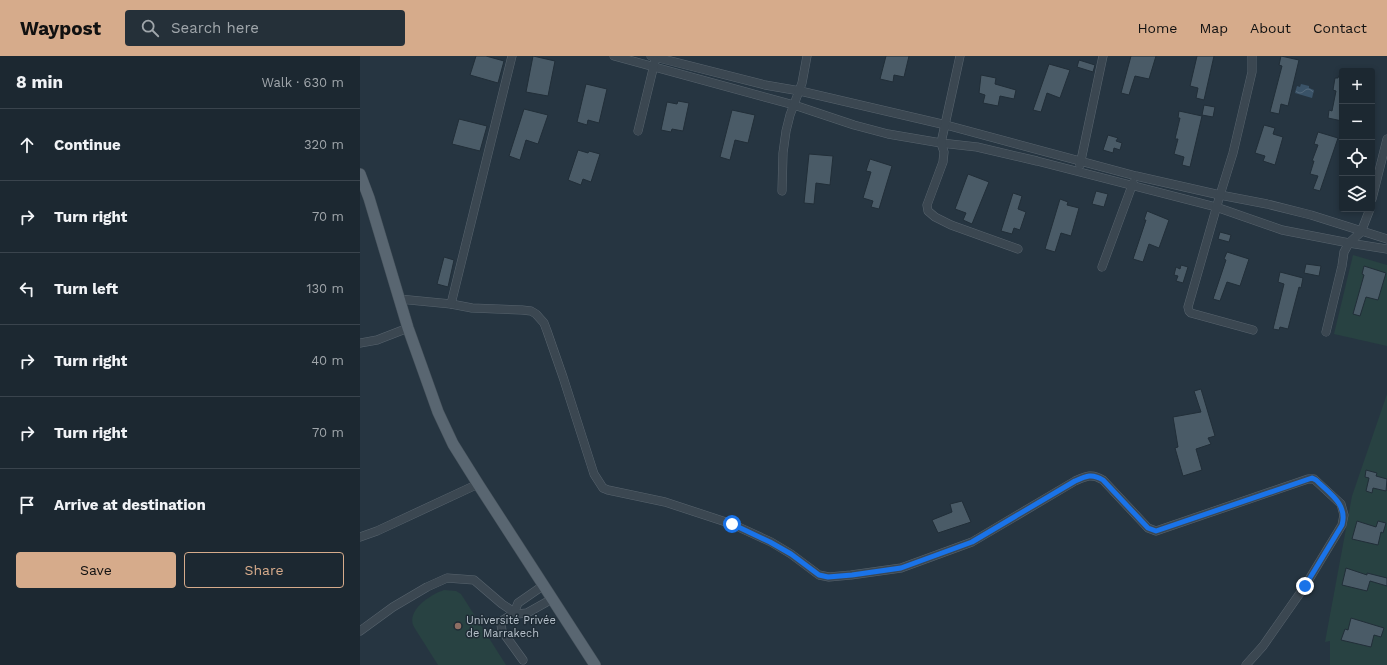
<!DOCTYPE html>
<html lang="en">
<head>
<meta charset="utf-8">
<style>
	body { margin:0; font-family:"Work Sans",sans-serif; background:#253039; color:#f1f3f6 }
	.controls { position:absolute; right:12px; top:12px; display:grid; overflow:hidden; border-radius:4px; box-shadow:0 2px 6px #0003 }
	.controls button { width:36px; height:36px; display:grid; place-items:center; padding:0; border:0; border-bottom:1px solid #3a444d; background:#1c2831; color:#f1f3f6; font:20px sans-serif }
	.stop { position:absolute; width:12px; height:12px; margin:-9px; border:3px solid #1a73e8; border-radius:50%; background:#fff }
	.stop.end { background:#1a73e8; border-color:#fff; box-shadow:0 1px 4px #0008 }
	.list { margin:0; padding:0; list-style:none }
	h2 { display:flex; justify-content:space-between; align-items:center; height:52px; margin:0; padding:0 16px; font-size:17px }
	h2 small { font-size:13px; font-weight:400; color:#a0a6ab }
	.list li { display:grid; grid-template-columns:26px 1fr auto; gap:12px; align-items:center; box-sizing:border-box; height:72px; padding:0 16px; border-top:1px solid #3a444d }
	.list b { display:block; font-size:15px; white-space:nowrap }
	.list em { font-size:13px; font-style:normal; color:#a0a6ab }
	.actions { display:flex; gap:8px; padding:12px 16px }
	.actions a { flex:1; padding:9px 0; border:1px solid #d6ab8b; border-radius:4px; text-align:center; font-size:14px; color:#d6ab8b }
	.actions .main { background:#d6ab8b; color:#111 }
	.icon { flex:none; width:22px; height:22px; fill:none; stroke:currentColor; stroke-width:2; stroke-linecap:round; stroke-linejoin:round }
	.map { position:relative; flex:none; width:1027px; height:609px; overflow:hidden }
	header { display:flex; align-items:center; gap:24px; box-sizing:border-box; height:56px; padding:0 20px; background:#d6ab8b; color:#111 }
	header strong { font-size:19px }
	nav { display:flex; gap:22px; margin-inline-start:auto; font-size:14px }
	.search { width:280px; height:36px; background:#253039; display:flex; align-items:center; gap:10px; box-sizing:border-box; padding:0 14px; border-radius:4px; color:#a0a6ab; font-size:15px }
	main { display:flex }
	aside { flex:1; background:#1c2831 }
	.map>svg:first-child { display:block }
</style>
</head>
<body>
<header>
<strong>Waypost</strong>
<div class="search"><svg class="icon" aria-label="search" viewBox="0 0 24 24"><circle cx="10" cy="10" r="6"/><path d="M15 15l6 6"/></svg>Search here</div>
<nav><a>Home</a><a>Map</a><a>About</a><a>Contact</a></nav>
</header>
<main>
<aside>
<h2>8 min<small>Walk · 630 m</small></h2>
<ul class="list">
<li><svg class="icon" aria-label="ahead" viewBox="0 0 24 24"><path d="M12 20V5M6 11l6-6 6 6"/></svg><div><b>Continue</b></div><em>320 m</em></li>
<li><svg class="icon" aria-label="right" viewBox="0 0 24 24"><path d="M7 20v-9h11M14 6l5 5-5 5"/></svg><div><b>Turn right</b></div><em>70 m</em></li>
<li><svg class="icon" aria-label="left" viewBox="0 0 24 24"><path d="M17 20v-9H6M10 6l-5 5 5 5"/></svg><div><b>Turn left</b></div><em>130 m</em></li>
<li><svg class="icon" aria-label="right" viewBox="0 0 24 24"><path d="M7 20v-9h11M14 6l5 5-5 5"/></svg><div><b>Turn right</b></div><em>40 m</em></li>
<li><svg class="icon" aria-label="right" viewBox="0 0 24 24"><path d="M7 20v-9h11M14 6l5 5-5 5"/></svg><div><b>Turn right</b></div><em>70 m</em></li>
<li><svg class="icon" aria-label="arrive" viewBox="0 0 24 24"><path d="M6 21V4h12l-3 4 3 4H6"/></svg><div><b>Arrive at destination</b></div></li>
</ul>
<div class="actions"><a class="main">Save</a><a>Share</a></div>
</aside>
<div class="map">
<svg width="1027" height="609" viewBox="0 0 1027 609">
	<defs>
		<pattern id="water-waves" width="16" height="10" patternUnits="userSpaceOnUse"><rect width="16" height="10" fill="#3a5368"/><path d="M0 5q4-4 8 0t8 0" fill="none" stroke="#546a7c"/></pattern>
	</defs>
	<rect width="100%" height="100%" fill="#263541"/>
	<!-- garden -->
	<g fill="#284242">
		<polygon points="993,199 1027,209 1027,290 974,278"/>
		<polygon points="1027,338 1027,609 970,609 970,585 965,586 992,440"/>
		<path d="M84 534 96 535 101 538 146 609H78L54 571C45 555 71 538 84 534Z"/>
	</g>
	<!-- water -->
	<polygon fill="url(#water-waves)" points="941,28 949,30 949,32 954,34 952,42 935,37 937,30 940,31"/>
	<!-- building -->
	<g fill="#4a5b67" stroke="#212e38">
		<polygon points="116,0 126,0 144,5 138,27 110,19"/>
		<polygon points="173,0 195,5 188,40 166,36"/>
		<polygon points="526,0 549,0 544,21 534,19 533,26 520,23"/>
		<polygon points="771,0 796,0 789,23 775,20 769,39 761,37"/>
		<polygon points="837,0 854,0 844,44 836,42 838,32 830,30"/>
		<polygon points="921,0 939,4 928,50 921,48 919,58 910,56 922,10 919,9"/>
		<polygon points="719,4 735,9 733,16 717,11"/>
		<polygon points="689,8 710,14 700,42 687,37 681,56 673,54"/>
		<polygon points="621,19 636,22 635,28 656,34 654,43 640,40 638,50 623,47 625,39 619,37"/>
		<polygon points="979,19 982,19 982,65 968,62 969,54 972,55 976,35 973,34 975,22 978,22"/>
		<polygon points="226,28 247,33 239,67 228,64 227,69 217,66"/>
		<polygon points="318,45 329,47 323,75 312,73 311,76 301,74 307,46 317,48"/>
		<polygon points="844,49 855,51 853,61 842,59"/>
		<polygon points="164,53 188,59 178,88 166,84 160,104 149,100"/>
		<polygon points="372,54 395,59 388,87 375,84 370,104 360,101"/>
		<polygon points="819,55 842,60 830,111 822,109 824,101 814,98 818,83 815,83 820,62 818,62"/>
		<polygon points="99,63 127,70 120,95 92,88"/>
		<polygon points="904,69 915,72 913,78 923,81 915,109 903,105 905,100 895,97"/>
		<polygon points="958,76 978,82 960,135 953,133 958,120 950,118 954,105 952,105 958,89 954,88"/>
		<polygon points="748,79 758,82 756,85 762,87 760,94 754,92 753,97 743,94"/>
		<polygon points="218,94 228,97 229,95 240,98 231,126 223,123 221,129 208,124"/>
		<polygon points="449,98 473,100 470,129 456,127 454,148 444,147"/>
		<polygon points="510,103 532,110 519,153 511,151 513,145 503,142 511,116 506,115"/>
		<polygon points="608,118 629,126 612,168 603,164 606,157 595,153"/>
		<polygon points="736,135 748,138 744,151 732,148"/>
		<polygon points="653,137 662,140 658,153 666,156 660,174 654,172 652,178 641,175"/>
		<polygon points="700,143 708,146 707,149 719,152 711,180 701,177 695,196 685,193"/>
		<polygon points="787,155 809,164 799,192 789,188 783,206 773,203 786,164 784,164"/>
		<polygon points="860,176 871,179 869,186 858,183"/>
		<polygon points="867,196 889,203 880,230 867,226 860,245 853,243 866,204 864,203"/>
		<polygon points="84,201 94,204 88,231 77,228"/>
		<polygon points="946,208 961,210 959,220 944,217"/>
		<polygon points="821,209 828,211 823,227 816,225 818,220 814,219 816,211 820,213"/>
		<polygon points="1004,210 1026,217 1018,244 1006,241 1000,260 993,258 1004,219 1002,218"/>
		<polygon points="920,216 943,222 941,232 939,231 928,273 920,271 919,274 913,273 924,228 918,226"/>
		<polygon points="841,333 855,380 848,382 851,388 836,393 842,414 823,420 815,392 818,391 813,361 841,356 834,335"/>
		<polygon points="1006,414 1017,417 1016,420 1027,423 1026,435 1013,432 1012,437 1006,435 1009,422 1005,421"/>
		<polygon points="602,445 611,466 578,477 572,464 592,456 590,448"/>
		<polygon points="997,465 1016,471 1018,465 1026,467 1023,477 1021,476 1018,489 992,483"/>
		<polygon points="986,512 1007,519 1007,517 1027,522 1027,530 1010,525 1007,535 982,529"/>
		<polygon points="991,562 1024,572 1021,581 1014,579 1011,591 981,584 985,573 988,574"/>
	</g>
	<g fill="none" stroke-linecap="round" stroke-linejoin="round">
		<defs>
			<g id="minor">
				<polyline points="254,0 434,49 494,69 528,78 581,87 617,91 677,105 856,151 922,174 989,187 1027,193"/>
				<polyline points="291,0 405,29 440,35 586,69 776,120 860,139 907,148 951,159 1027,183"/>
				<polyline points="600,0 581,87 584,96 583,106 567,149 568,155 575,161 591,169 658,193"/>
				<polyline points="892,0 892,16 873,97 860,139 828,251 829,255 831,257 893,274"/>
				<polyline points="278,75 295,5"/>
				<polyline points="720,109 743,0"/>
				<polyline points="422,135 423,97 426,75 430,59 442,27 447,0"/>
				<polyline points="1012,143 1027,83"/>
				<polyline points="742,211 773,127"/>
				<path d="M39 243 91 248 112 252 162 254 171 255 176 258 184 267 187 275 203 321 234 418 243 432 248 434 305 446 372 468 411 486 431 498 459 519 469 521 491 519 541 512 612 486 715 425C726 420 732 417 743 424L788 472 796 475 948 423H954L981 448 984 459 982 469 945 530 903 590 886 609"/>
				<polyline points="91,248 152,0"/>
				<polyline points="966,276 982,210 984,196 989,187 1001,176 1010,153"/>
				<polyline points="0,287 17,284 48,272"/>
				<polyline points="0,481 17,475 118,428"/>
				<polyline points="0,575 33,551 67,531 87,522 114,524 142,548 157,558 167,557 192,543"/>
				<polyline points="163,604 142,575 141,568 143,564 154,557 158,547 184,529"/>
			</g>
			<polyline id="major" points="0,118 9,142 48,272 78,356 93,388 118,428 235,609"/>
		</defs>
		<!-- minor casing -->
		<use href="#minor" stroke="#58646e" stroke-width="9"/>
		<!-- major casing -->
		<use href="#major" stroke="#44505a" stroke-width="12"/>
		<!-- minor -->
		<use href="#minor" stroke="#3b4751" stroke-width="8"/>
		<!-- major -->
		<use href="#major" stroke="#596671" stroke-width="11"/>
	</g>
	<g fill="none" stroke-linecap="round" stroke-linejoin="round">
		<!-- route -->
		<path stroke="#1a73e8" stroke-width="5" d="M372 468 410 486 431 498 459 519 468 521 492 519 541 512 612 486 715 425C726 420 732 417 743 424L788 472 796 475 952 422 956 424C969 437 988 448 982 469L945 530"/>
	</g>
	<!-- markers -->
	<circle fill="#8d6e63" stroke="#1f2c36" stroke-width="1.5" cx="98" cy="570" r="4"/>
	<g text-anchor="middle" stroke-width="3" stroke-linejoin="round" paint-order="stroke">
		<!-- poi labels -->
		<g font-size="11" fill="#b7c1cb" stroke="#1f2c36" text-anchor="start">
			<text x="106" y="568">Université Privée<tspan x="106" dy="13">de Marrakech</tspan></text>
		</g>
	</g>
</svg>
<div class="controls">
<button>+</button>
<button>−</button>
<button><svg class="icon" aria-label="locate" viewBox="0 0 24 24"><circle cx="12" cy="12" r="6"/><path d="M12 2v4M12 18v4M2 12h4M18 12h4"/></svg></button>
<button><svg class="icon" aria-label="layers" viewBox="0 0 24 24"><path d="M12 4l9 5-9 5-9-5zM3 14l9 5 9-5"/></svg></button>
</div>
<div class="stop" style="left:372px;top:468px"></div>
<div class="stop end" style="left:945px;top:530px"></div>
</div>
</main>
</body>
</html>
